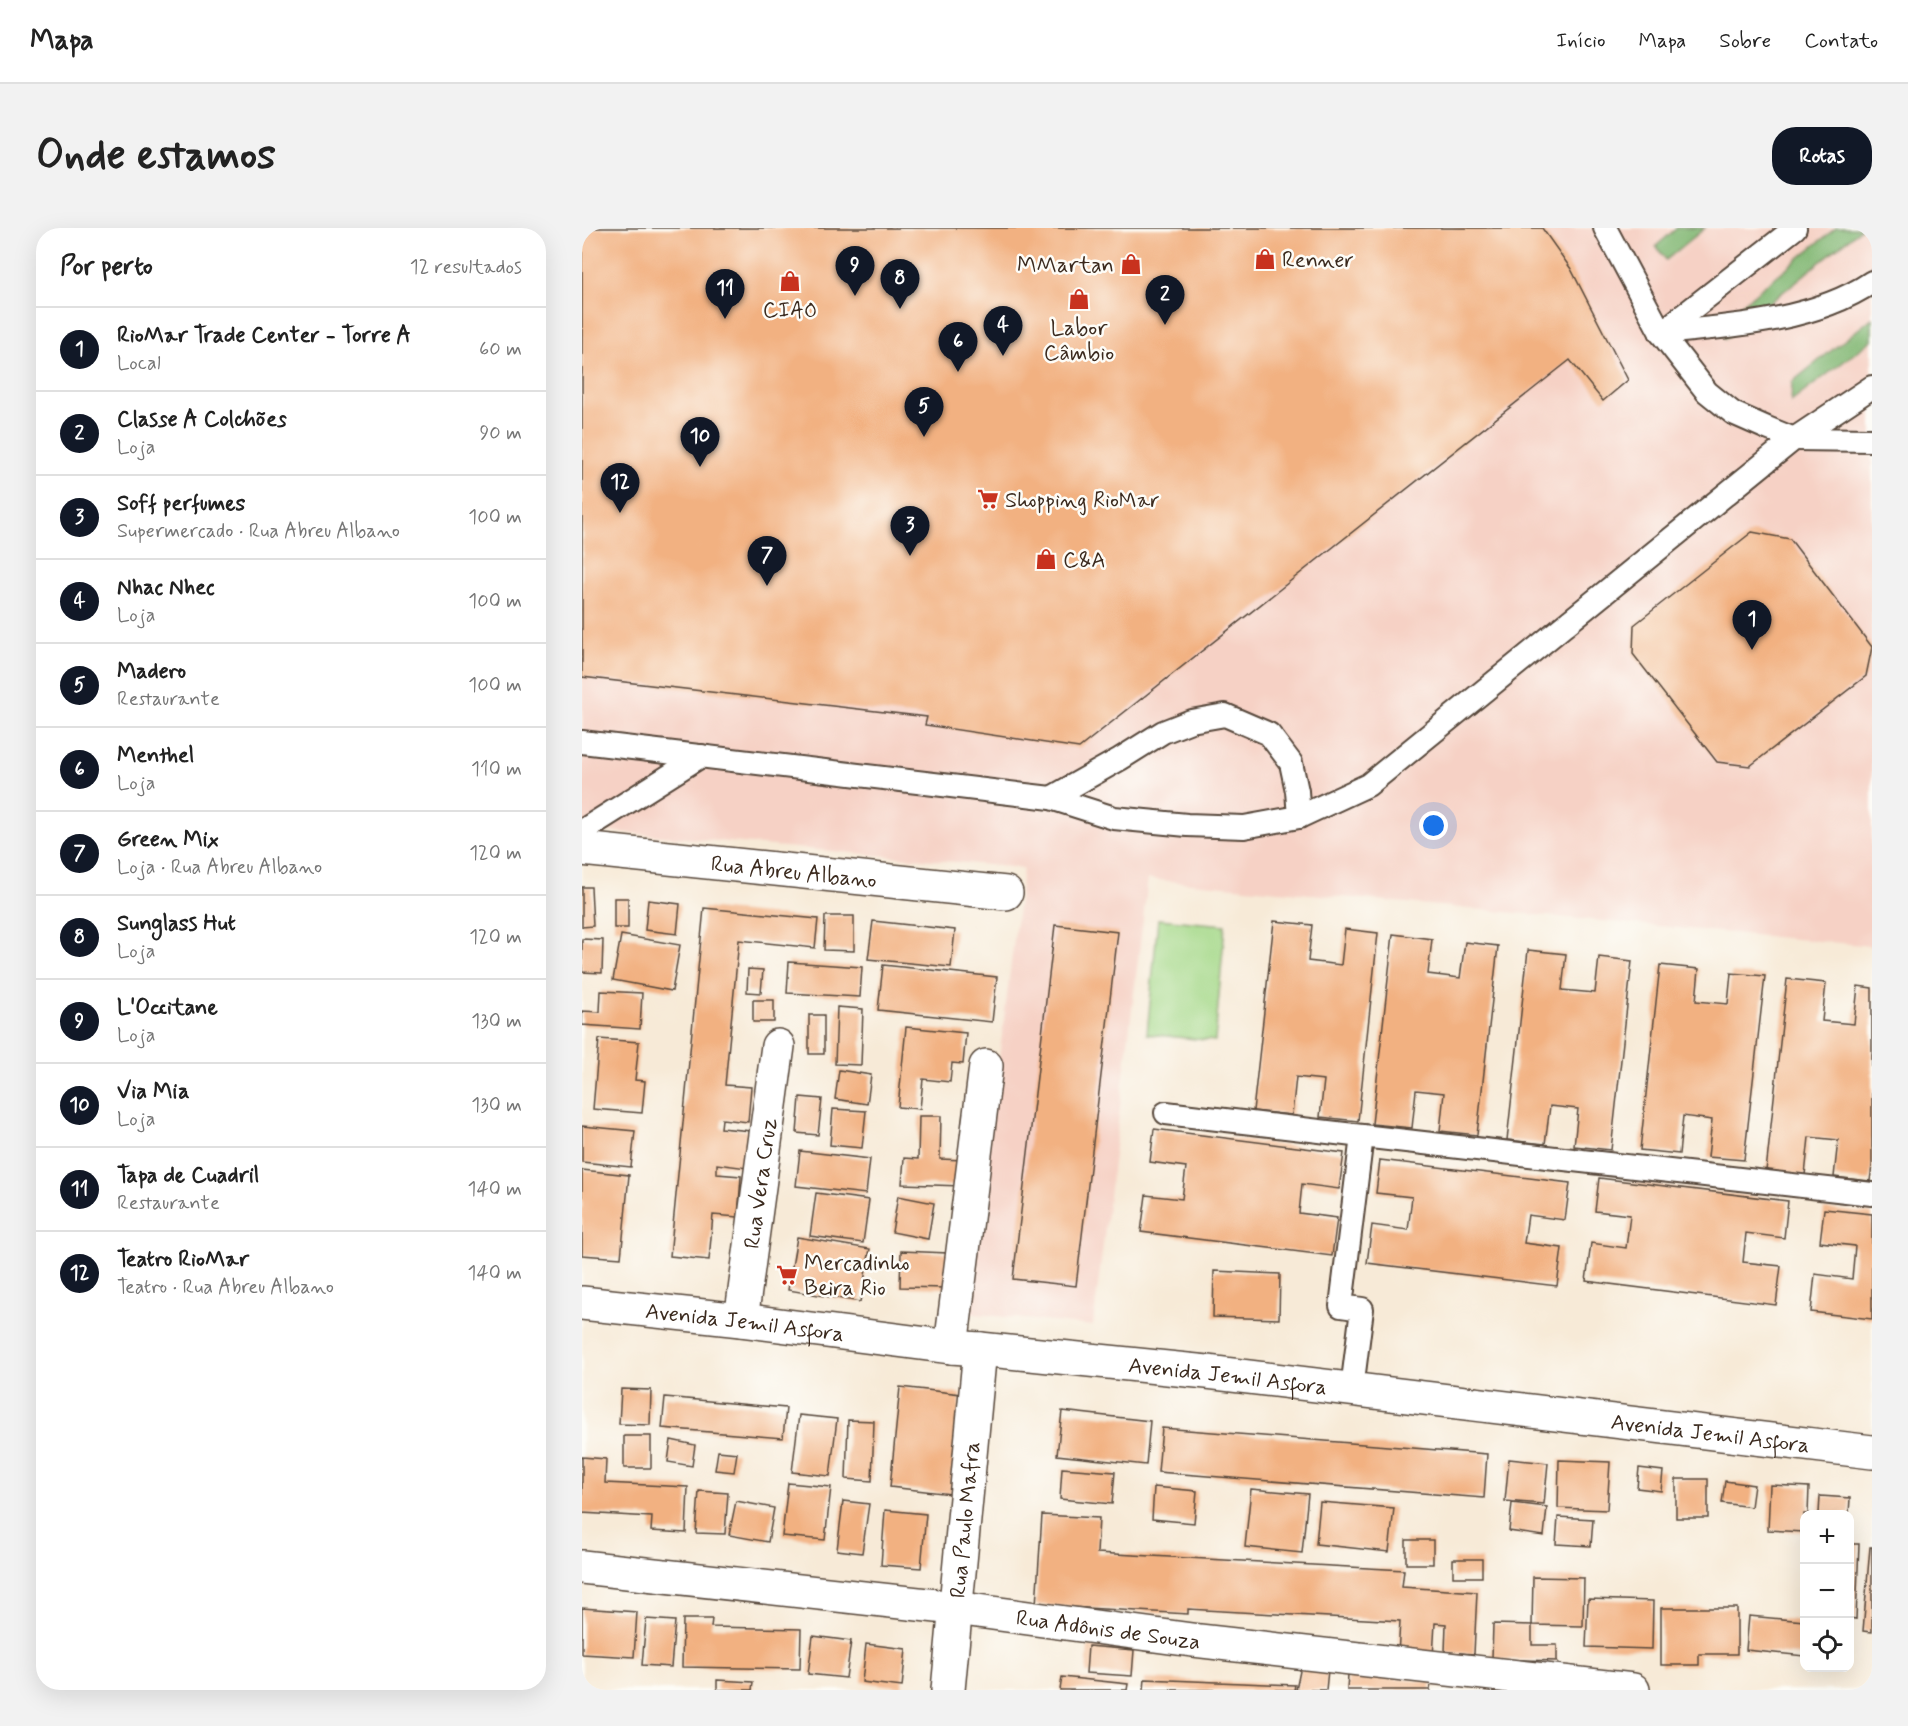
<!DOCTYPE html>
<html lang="pt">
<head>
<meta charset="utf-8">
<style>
	body { margin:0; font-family:Mynerve,sans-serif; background:#f2f2f2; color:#222 }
	.controls { position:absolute; right:18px; bottom:18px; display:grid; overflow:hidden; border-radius:12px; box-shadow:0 6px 24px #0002 }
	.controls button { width:54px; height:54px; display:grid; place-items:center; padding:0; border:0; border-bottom:2px solid #e0e0e0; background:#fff; color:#222; font:30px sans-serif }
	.you { position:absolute; left:852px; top:598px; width:21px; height:21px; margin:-15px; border:4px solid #fff; border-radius:50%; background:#1a73e8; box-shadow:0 0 0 9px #1a73e833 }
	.badge { display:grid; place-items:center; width:39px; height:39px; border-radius:50%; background:#111827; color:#fff; font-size:20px; font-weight:700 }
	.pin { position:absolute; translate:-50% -50px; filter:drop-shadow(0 2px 3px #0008) }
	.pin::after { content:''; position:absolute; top:32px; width:21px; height:18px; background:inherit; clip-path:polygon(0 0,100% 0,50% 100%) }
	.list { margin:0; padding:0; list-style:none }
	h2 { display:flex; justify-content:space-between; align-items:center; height:78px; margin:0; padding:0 24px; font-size:26px }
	h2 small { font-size:20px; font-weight:400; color:#767676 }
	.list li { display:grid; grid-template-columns:39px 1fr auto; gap:18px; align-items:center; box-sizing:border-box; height:84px; padding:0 24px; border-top:2px solid #e0e0e0 }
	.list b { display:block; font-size:22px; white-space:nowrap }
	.list p { margin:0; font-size:20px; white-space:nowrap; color:#767676 }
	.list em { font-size:20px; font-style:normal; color:#767676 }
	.icon { flex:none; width:33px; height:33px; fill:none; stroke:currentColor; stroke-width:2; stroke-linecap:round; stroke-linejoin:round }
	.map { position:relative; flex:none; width:1290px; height:1462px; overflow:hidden; border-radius:24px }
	header { display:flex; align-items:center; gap:36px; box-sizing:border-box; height:84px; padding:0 30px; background:#fff; border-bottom:2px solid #e0e0e0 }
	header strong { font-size:28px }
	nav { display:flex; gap:33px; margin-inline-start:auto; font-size:21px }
	.intro { display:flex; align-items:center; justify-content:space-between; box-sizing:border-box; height:144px; padding:0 36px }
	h1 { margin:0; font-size:42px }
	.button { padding:15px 27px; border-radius:24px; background:#111827; color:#fff; font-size:21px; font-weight:700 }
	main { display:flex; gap:36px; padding:0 36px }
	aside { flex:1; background:#fff; border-radius:24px; box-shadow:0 6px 24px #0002 }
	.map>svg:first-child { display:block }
</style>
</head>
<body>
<header>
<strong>Mapa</strong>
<nav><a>Início</a><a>Mapa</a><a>Sobre</a><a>Contato</a></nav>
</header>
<div class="intro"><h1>Onde estamos</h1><a class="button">Rotas</a></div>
<main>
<aside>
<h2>Por perto<small>12 resultados</small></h2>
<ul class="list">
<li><span class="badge">1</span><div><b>RioMar Trade Center - Torre A</b><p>Local</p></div><em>60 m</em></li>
<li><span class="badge">2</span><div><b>Classe A Colchões</b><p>Loja</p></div><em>90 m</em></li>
<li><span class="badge">3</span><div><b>Soff perfumes</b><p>Supermercado · Rua Abreu Albano</p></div><em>100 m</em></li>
<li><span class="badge">4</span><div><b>Nhac Nhec</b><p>Loja</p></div><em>100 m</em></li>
<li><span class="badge">5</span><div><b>Madero</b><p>Restaurante</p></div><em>100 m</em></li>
<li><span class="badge">6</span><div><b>Menthel</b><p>Loja</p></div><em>110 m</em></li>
<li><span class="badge">7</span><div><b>Green Mix</b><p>Loja · Rua Abreu Albano</p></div><em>120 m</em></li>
<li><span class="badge">8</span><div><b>Sunglass Hut</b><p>Loja</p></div><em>120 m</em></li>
<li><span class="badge">9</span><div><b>L'Occitane</b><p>Loja</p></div><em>130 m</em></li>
<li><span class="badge">10</span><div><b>Via Mia</b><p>Loja</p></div><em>130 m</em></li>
<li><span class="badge">11</span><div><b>Tapa de Cuadril</b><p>Restaurante</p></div><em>140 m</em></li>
<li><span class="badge">12</span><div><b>Teatro RioMar</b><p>Teatro · Rua Abreu Albano</p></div><em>140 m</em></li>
</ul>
</aside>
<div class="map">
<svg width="1290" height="1462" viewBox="0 0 1290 1462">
	<rect width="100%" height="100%" fill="#fdfcf7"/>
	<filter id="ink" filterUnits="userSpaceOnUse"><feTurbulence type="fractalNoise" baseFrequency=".0167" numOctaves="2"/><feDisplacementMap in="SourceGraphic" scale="12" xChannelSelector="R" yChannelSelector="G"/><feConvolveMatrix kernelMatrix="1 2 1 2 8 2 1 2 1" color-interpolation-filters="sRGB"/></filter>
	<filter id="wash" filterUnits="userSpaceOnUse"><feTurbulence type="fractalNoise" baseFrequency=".008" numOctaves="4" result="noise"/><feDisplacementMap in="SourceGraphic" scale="24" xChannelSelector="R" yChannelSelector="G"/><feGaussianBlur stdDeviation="1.35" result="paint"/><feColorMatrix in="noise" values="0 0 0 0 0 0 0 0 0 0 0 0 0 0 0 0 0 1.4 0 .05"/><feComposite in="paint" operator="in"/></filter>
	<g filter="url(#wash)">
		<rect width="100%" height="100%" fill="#f7ead7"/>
		<!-- built -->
		<polygon fill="#f6d1c5" points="0,0 1290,0 1290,718 566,651 511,1098 385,1085 441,640 0,601"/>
		<!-- green -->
		<polygon fill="#a4d888" stroke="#708153" stroke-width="1.5" points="576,691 643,697 633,813 565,806"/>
		<!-- forest -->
		<g fill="#83b874" stroke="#5f7149" stroke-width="1.5">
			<polygon points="1095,0 1123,0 1084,32 1074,18"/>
			<polygon points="1254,0 1280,0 1143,111 1133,98"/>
			<polygon points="1290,90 1290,112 1209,174 1210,154"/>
		</g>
		<g id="blocks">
			<!-- building -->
			<g fill="#f2b181">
				<polygon points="0,0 960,0 989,41 1046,152 1021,173 988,132 497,520 343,497 345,489 0,449"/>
				<polygon points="1170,304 1208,311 1290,419 1284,448 1168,538 1135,534 1051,426 1052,397"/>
				<polygon points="0,659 9,659 11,698 0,699"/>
				<rect x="32" y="670" width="14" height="30"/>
				<polygon points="66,672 98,676 95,706 63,702"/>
				<polygon points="122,680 236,691 233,720 157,712 143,857 169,859 166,894 140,891 139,900 169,903 165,940 135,936 135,946 159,948 156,989 131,987 127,1032 88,1028"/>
				<polygon points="243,688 272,688 272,723 242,722"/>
				<polygon points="291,693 373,702 369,739 286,731"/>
				<polygon points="692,693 730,697 726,733 759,737 763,701 796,705 776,893 738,889 742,852 714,849 710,887 671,883"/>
				<polygon points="473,697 536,704 494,1058 431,1051"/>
				<polygon points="811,706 850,711 846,746 878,750 883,714 916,718 895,907 858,903 862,865 834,862 830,900 790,896"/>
				<polygon points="39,707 98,717 90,763 31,752"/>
				<polygon points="0,711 21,712 20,745 0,744"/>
				<polygon points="946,722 984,726 980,762 1013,765 1017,729 1050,733 1029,922 992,918 996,881 968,878 963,916 925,912"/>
				<polygon points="207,734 280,739 278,769 205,765"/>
				<polygon points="301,737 415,749 410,794 296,782"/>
				<polygon points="1078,737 1117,741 1114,773 1146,776 1149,745 1183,748 1162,932 1126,929 1130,892 1101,888 1097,926 1058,922"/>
				<polygon points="166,741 181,742 179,765 165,764"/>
				<polygon points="1205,751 1244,755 1240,793 1272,796 1276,758 1290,760 1290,937 1288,953 1252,949 1256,912 1227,909 1223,947 1184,943"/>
				<polygon points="19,763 60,765 58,801 0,797 0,783 18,784"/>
				<rect x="171" y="772" width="21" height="22"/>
				<polygon points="255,779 281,781 279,837 253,836"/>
				<rect x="227" y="787" width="15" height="39"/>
				<polygon points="324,799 384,805 381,836 370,835 368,854 341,851 338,881 316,879"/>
				<polygon points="17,811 57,814 53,852 63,853 60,885 11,881"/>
				<polygon points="257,842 289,847 285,876 253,871"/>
				<polygon points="218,869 240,871 236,907 215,905"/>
				<polygon points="251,881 284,883 280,920 248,917"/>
				<polygon points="337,888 359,888 358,931 381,932 380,958 320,956 322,930 336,931"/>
				<polygon points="0,898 53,903 49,939 0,934"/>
				<polygon points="572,901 762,925 757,961 720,956 717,985 755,990 750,1028 559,1004 564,967 600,971 604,939 568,934"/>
				<polygon points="218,923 288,931 284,966 214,958"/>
				<polygon points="798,932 988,955 983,992 946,987 942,1015 980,1020 975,1058 785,1035 790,997 826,1002 830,969 794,965"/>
				<polygon points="0,942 47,947 39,1030 0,1027"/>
				<polygon points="1017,950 1206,973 1202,1010 1164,1005 1161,1034 1199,1038 1194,1077 1004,1053 1009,1015 1044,1020 1048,987 1013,983"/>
				<polygon points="234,965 287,972 281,1015 228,1008"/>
				<polygon points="316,968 352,975 346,1011 310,1004"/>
				<polygon points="1242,981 1290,986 1290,1091 1229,1084 1233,1046 1270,1051 1273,1018 1238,1014"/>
				<polygon points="215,1009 288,1021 278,1074 206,1062"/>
				<polygon points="319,1023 366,1025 364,1060 318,1059"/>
				<polygon points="632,1043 698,1046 697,1091 631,1089"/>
				<polygon points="318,1159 379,1166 369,1266 308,1259"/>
				<polygon points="39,1161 69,1162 68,1197 37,1196"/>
				<polygon points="83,1169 204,1180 201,1210 80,1200"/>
				<polygon points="480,1183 568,1193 564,1237 475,1227"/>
				<polygon points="217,1187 255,1191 248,1248 210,1244"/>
				<polygon points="266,1192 292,1193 290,1253 264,1251"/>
				<polygon points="580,1200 905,1226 902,1270 576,1244"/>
				<rect x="42" y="1208" width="27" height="32"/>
				<polygon points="89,1212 113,1217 110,1238 86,1234"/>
				<polygon points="136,1223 155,1225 152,1244 133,1242"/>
				<polygon points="0,1229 24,1231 23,1255 106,1259 104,1305 69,1303 70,1289 0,1285"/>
				<polygon points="927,1231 966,1235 962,1276 923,1273"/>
				<polygon points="977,1232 1028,1234 1025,1282 976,1280"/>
				<polygon points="480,1240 533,1244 530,1276 478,1271"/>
				<polygon points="1057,1240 1081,1243 1079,1263 1055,1260"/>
				<rect x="1094" y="1251" width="32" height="39"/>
				<polygon points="1143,1253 1172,1257 1169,1279 1140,1275"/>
				<polygon points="206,1255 249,1259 243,1312 200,1308"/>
				<polygon points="1188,1257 1227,1259 1226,1286 1222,1286 1222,1304 1186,1302"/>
				<polygon points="572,1259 615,1263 612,1295 570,1291"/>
				<polygon points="669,1261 726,1266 720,1325 663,1319"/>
				<polygon points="117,1263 146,1265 143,1306 114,1305"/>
				<polygon points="1238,1268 1268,1270 1267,1286 1237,1286"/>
				<polygon points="154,1273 192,1280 186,1314 147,1307"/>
				<polygon points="261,1273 287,1276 280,1325 255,1322"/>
				<polygon points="738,1274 812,1280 807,1324 734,1316"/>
				<polygon points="930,1275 965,1279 962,1308 927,1303"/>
				<polygon points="303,1282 344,1286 339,1340 299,1337"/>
				<polygon points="460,1287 517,1290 515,1325 822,1342 820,1359 895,1364 892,1426 863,1424 864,1396 853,1395 851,1429 816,1427 818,1393 606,1381 606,1386 454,1377"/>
				<polygon points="976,1289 1011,1291 1009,1318 974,1316"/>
				<rect x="824" y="1312" width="27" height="24"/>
				<polygon points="1268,1316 1277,1316 1274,1391 1268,1390"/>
				<polygon points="1288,1319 1290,1319 1290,1404 1281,1403"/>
				<rect x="871" y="1331" width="29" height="18"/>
				<polygon points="951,1349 1002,1350 1001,1398 950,1397"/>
				<polygon points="1006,1371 1071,1373 1070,1421 1004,1419"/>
				<polygon points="0,1380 55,1384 52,1429 0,1426"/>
				<polygon points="1079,1380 1155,1380 1155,1426 1117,1426 1117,1437 1079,1437"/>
				<polygon points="1167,1388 1222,1393 1222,1428 1164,1422"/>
				<polygon points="64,1391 93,1393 89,1439 60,1437"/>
				<polygon points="101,1391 130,1391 129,1399 219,1401 218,1441 100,1439"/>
				<polygon points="911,1396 950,1397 950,1417 975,1417 975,1433 910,1431"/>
				<polygon points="231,1408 269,1413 264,1450 226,1446"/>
				<polygon points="284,1416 324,1421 320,1459 280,1454"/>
				<polygon points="506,1418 552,1422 550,1448 504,1445"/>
				<polygon points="719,1438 746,1442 744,1462 714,1462"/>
				<polygon points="766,1446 849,1454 848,1462 765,1462"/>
				<polygon points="480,1449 546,1456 545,1462 478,1462"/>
				<polygon points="563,1451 635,1454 713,1457 712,1462 562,1462"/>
				<polygon points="135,1452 171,1454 170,1462 135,1462"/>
			</g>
		</g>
	</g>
	<g filter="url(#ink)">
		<use href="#blocks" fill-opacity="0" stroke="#57473a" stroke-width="1.5"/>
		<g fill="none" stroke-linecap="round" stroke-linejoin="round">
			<defs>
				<g id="lane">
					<polyline points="1023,0 1079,105 1125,164 1151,185 1185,200 1212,211 1290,212"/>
					<path d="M1079 105C1146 99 1233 93 1290 54"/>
					<polyline points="1079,105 1213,0"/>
					<polyline points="0,514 469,570 532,590 605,597 662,599 717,589 786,557 1212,211 1290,159"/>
					<polyline points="469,570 538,531 581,504 609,493 643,487 687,506 709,535 715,563 717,589"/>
					<polyline points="0,603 119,528"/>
					<polyline points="584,885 780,908 759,1078 780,1081 770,1161"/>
					<polyline points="780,908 1290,966"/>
				</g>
				<g id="street">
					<path id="s1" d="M0 621 424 665"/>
					<path id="s2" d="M0 1075 159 1092 369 1119 398 1121 625 1144 1290 1224"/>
					<path id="s3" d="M159 1092 196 818"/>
					<polyline points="369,1119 404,838"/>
					<path id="s4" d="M0 1339 373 1380 610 1412 1051 1462"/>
					<path id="s5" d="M366 1462 398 1121"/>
				</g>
			</defs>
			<!-- lane casing -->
			<use href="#lane" stroke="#57473a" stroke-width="26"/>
			<!-- street casing -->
			<use href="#street" stroke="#57473a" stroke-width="36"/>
			<!-- lane -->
			<use href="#lane" stroke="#fff" stroke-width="22"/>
			<!-- street -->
			<use href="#street" stroke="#fff" stroke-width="33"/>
		</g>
	</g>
	<!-- icons -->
	<defs>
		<symbol id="shop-bare" viewBox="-9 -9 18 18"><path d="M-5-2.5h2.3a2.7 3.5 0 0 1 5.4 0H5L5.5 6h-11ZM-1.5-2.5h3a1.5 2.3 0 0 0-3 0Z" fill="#c8321e" stroke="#fdfcf7" stroke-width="2.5" paint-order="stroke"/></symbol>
		<symbol id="supermarket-bare" viewBox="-9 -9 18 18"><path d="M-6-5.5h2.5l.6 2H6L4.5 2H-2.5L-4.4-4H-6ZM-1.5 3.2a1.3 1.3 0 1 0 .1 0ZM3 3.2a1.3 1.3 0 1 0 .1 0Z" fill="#c8321e" stroke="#fdfcf7" stroke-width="2.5" paint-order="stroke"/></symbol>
	</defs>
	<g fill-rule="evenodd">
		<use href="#shop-bare" x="668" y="16" width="30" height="30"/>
		<use href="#shop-bare" x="534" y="21" width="30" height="30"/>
		<use href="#shop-bare" x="193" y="38" width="30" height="30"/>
		<use href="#shop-bare" x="482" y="56" width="30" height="30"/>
		<use href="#supermarket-bare" x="391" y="256" width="30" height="30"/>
		<use href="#shop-bare" x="449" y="316" width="30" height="30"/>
		<use href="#supermarket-bare" x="190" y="1032" width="30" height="30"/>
	</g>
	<g text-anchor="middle" stroke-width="5" stroke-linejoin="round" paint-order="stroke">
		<!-- poi labels -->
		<g font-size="22" fill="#3b2a1e" stroke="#fdfcf7" text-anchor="start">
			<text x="700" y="39">Renner</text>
			<text x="532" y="44" text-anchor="end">MMartan</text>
			<text x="208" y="89" text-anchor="middle">CIAO</text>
			<text x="497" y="107" text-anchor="middle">Labor<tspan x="497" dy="25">Câmbio</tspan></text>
			<text x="423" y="279">Shopping RioMar</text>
			<text x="481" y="339">C&amp;A</text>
			<text x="222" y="1042">Mercadinho<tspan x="222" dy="25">Beira Rio</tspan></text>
		</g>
		<!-- street labels -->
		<g font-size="22" fill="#3b2a1e" stroke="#fdfcf7">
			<text dy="8" stroke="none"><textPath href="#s1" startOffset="213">Rua Abreu Albano</textPath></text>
			<text dy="8" stroke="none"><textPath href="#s3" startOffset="138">Rua Vera Cruz</textPath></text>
			<text dy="8" stroke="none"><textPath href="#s2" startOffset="164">Avenida Jemil Asfora</textPath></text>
			<text dy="8" stroke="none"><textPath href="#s2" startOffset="650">Avenida Jemil Asfora</textPath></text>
			<text dy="8" stroke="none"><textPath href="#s2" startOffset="1136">Avenida Jemil Asfora</textPath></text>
			<text dy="8" stroke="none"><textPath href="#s5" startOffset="171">Rua Paulo Mafra</textPath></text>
			<text dy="8" stroke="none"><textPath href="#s4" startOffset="530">Rua Adônis de Souza</textPath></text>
		</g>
	</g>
</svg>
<div class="controls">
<button>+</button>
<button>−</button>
<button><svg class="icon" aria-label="locate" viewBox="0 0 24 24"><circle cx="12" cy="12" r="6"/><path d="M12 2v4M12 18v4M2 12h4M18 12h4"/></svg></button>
</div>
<div class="you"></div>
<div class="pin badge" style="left:1170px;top:422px">1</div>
<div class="pin badge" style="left:583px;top:97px">2</div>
<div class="pin badge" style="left:328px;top:328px">3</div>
<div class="pin badge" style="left:421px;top:128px">4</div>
<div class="pin badge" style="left:342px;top:209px">5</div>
<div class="pin badge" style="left:376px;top:144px">6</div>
<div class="pin badge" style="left:185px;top:358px">7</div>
<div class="pin badge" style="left:318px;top:81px">8</div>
<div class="pin badge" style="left:273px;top:68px">9</div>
<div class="pin badge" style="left:118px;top:239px">10</div>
<div class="pin badge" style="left:143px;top:91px">11</div>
<div class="pin badge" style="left:38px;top:285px">12</div>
</div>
</main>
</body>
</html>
